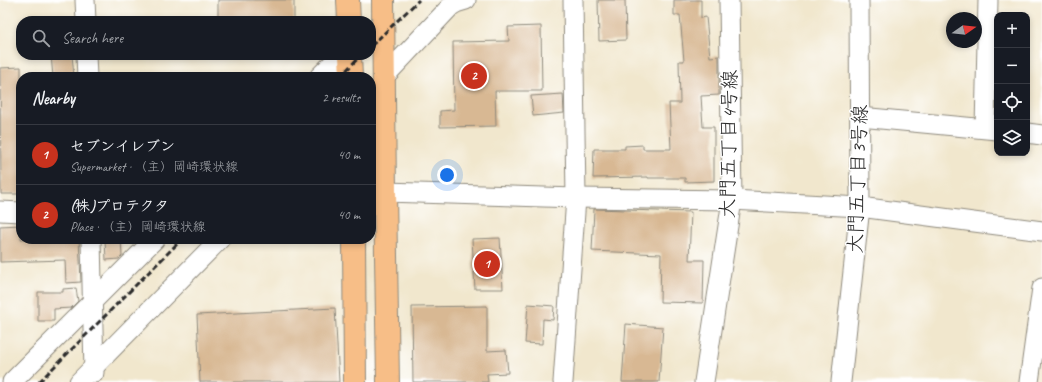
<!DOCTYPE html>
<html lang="en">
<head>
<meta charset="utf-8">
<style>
	body { margin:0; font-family:Caveat,"Klee One",sans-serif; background:#20242c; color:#f1f3f6 }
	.controls { position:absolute; right:12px; top:12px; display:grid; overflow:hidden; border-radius:8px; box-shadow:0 2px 6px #0003 }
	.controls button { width:36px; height:36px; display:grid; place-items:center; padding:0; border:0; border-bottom:1px solid #363941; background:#171b24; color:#f1f3f6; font:20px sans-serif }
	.compass { position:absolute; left:946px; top:12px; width:36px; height:36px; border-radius:50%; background:#171b24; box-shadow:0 2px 6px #0003; rotate:76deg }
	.you { position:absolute; left:447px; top:175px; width:14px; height:14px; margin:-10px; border:3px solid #fff; border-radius:50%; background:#1a73e8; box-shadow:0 0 0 6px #1a73e833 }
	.badge { display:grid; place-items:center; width:26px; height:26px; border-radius:50%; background:#c8321e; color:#fff; font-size:13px; font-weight:700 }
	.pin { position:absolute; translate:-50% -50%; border:2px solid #fff; box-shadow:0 1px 4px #0006 }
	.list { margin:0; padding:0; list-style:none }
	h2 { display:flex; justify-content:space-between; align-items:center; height:52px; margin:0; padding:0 16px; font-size:17px }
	h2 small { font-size:13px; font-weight:400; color:#9ea1a6 }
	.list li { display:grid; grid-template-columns:26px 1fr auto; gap:12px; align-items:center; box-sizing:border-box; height:60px; padding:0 16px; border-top:1px solid #363941 }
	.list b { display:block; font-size:15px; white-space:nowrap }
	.list p { margin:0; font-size:13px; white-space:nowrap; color:#9ea1a6 }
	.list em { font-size:13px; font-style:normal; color:#9ea1a6 }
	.icon { flex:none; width:22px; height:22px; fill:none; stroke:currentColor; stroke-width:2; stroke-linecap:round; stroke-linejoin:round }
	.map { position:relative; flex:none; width:1042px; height:382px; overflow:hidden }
	.search { position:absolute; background:#171b24; box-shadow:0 2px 6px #0003; left:16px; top:16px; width:360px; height:44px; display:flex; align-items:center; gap:10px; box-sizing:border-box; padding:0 14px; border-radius:16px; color:#9ea1a6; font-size:15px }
	.panel { position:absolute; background:#171b24; box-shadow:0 2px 6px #0003; left:16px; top:72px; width:360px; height:172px; border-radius:16px }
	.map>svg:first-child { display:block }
</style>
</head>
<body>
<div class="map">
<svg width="1042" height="382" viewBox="0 0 1042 382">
	<rect width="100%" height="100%" fill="#fff"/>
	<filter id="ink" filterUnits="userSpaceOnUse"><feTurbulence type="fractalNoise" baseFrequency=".025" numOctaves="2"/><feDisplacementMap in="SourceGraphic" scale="8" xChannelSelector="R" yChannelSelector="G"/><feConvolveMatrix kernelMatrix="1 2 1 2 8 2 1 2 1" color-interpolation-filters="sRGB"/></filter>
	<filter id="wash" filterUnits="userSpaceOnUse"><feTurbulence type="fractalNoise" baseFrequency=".012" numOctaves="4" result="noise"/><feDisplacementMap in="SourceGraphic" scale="16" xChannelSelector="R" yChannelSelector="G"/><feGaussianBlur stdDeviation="0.9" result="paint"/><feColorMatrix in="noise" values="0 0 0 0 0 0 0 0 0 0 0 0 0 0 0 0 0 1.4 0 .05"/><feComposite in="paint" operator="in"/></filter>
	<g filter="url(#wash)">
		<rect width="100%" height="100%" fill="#f1e7cd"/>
		<g id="blocks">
			<!-- building -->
			<g fill="#d8b893">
				<rect x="218" y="0" width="76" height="21"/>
				<polygon points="598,0 625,0 626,40 599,41"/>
				<polygon points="674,0 701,0 701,18 706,17 710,57 719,56 719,95 701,96 703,127 714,127 714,181 685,182 685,178 648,178 648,177 593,178 594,149 625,149 625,146 643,145 643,149 671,149 669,103 680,103 679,61 684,61 680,15 674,15"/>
				<polygon points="541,26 542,91 495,91 496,126 440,127 440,111 454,110 453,42 509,41 508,27"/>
				<polygon points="51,55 72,55 74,77 53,77"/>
				<polygon points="21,67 21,194 1,194 0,68"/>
				<polygon points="563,94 564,113 533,116 531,96"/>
				<polygon points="594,209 691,212 689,260 704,260 703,303 660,302 661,254 592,251"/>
				<polygon points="21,225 21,239 79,239 81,282 66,283 65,260 0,262 0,226"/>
				<polygon points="500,238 503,289 475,289 472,239"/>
				<polygon points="105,239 121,239 122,256 119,259 106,260"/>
				<polygon points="76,288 78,301 71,308 54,309 54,321 38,321 38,292 63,292 63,289"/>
				<polygon points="528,304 554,306 553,320 543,319 542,344 525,343"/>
				<polygon points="487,306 487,351 506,350 508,373 487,374 488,382 413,382 412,307"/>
				<polygon points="335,308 339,382 200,382 197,315"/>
				<polygon points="626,324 663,327 659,382 622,382"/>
			</g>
		</g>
	</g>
	<g filter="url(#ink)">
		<use href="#blocks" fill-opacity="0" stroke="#8e897c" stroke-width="1"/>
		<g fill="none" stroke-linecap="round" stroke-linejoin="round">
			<defs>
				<g id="street">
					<polyline points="85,0 86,21"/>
					<polyline points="86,55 87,77"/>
					<polyline points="319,77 341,55"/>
					<polyline points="384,77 451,6 456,3 466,0"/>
					<polyline points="860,117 997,130"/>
					<polyline points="985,128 988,0"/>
					<polyline points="1027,133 1042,135"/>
					<polyline points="385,192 576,198 732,200 860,207 1042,231"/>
					<polyline points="0,211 21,212"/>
					<polyline points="91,239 94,373"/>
					<polyline points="12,382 155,239"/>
					<polyline points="79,382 220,239"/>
					<polyline points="563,382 576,198 573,0"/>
					<polyline points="704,382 732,200 729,0"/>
					<polyline points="841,382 860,207 859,0"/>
					<polyline points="1029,382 1042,288"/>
				</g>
				<g id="primary">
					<polyline points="348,0 349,21"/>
					<polyline points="383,0 385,192 388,382"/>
					<polyline points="350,55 351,77"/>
					<polyline points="354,239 355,382"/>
				</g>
			</defs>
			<!-- street casing -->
			<use href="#street" stroke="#8e897c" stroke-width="21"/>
			<!-- primary casing -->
			<use href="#primary" stroke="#8e897c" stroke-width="24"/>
			<!-- street -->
			<use href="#street" stroke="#fff" stroke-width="19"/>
			<!-- primary -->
			<use href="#primary" stroke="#f7be87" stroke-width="22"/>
			<!-- rail -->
			<g stroke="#2b2b2b" stroke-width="3" stroke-dasharray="6 3" stroke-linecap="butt">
				<polyline points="371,46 419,0"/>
				<polyline points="340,77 361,55"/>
				<polyline points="39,382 182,239"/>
			</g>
		</g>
	</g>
	<g text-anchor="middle" stroke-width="3" stroke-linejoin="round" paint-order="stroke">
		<!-- street labels -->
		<g font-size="20" fill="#2b2b2b" stroke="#fff">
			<text transform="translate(728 144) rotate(-89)" y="7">大門五丁目4号線</text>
			<text transform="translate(857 179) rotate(-88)" y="7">大門五丁目3号線</text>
		</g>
	</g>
</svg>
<div class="controls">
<button>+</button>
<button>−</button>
<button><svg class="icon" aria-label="locate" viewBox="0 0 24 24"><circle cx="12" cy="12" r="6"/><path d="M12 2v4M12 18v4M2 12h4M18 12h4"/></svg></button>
<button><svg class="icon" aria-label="layers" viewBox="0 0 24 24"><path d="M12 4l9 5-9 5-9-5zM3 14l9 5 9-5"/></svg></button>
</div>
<svg class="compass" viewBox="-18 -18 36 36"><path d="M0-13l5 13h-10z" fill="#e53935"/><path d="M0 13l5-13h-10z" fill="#9ea1a6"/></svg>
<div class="you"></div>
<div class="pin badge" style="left:487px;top:264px">1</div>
<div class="pin badge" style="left:474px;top:76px">2</div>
<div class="search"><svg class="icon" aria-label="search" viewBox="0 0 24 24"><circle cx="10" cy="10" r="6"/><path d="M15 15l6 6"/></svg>Search here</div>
<section class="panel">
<h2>Nearby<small>2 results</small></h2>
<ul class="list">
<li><span class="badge">1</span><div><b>セブンイレブン</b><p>Supermarket · （主）岡崎環状線</p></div><em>40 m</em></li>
<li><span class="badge">2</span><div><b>(株)プロテクタ</b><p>Place · （主）岡崎環状線</p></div><em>40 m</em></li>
</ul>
</section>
</div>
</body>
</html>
